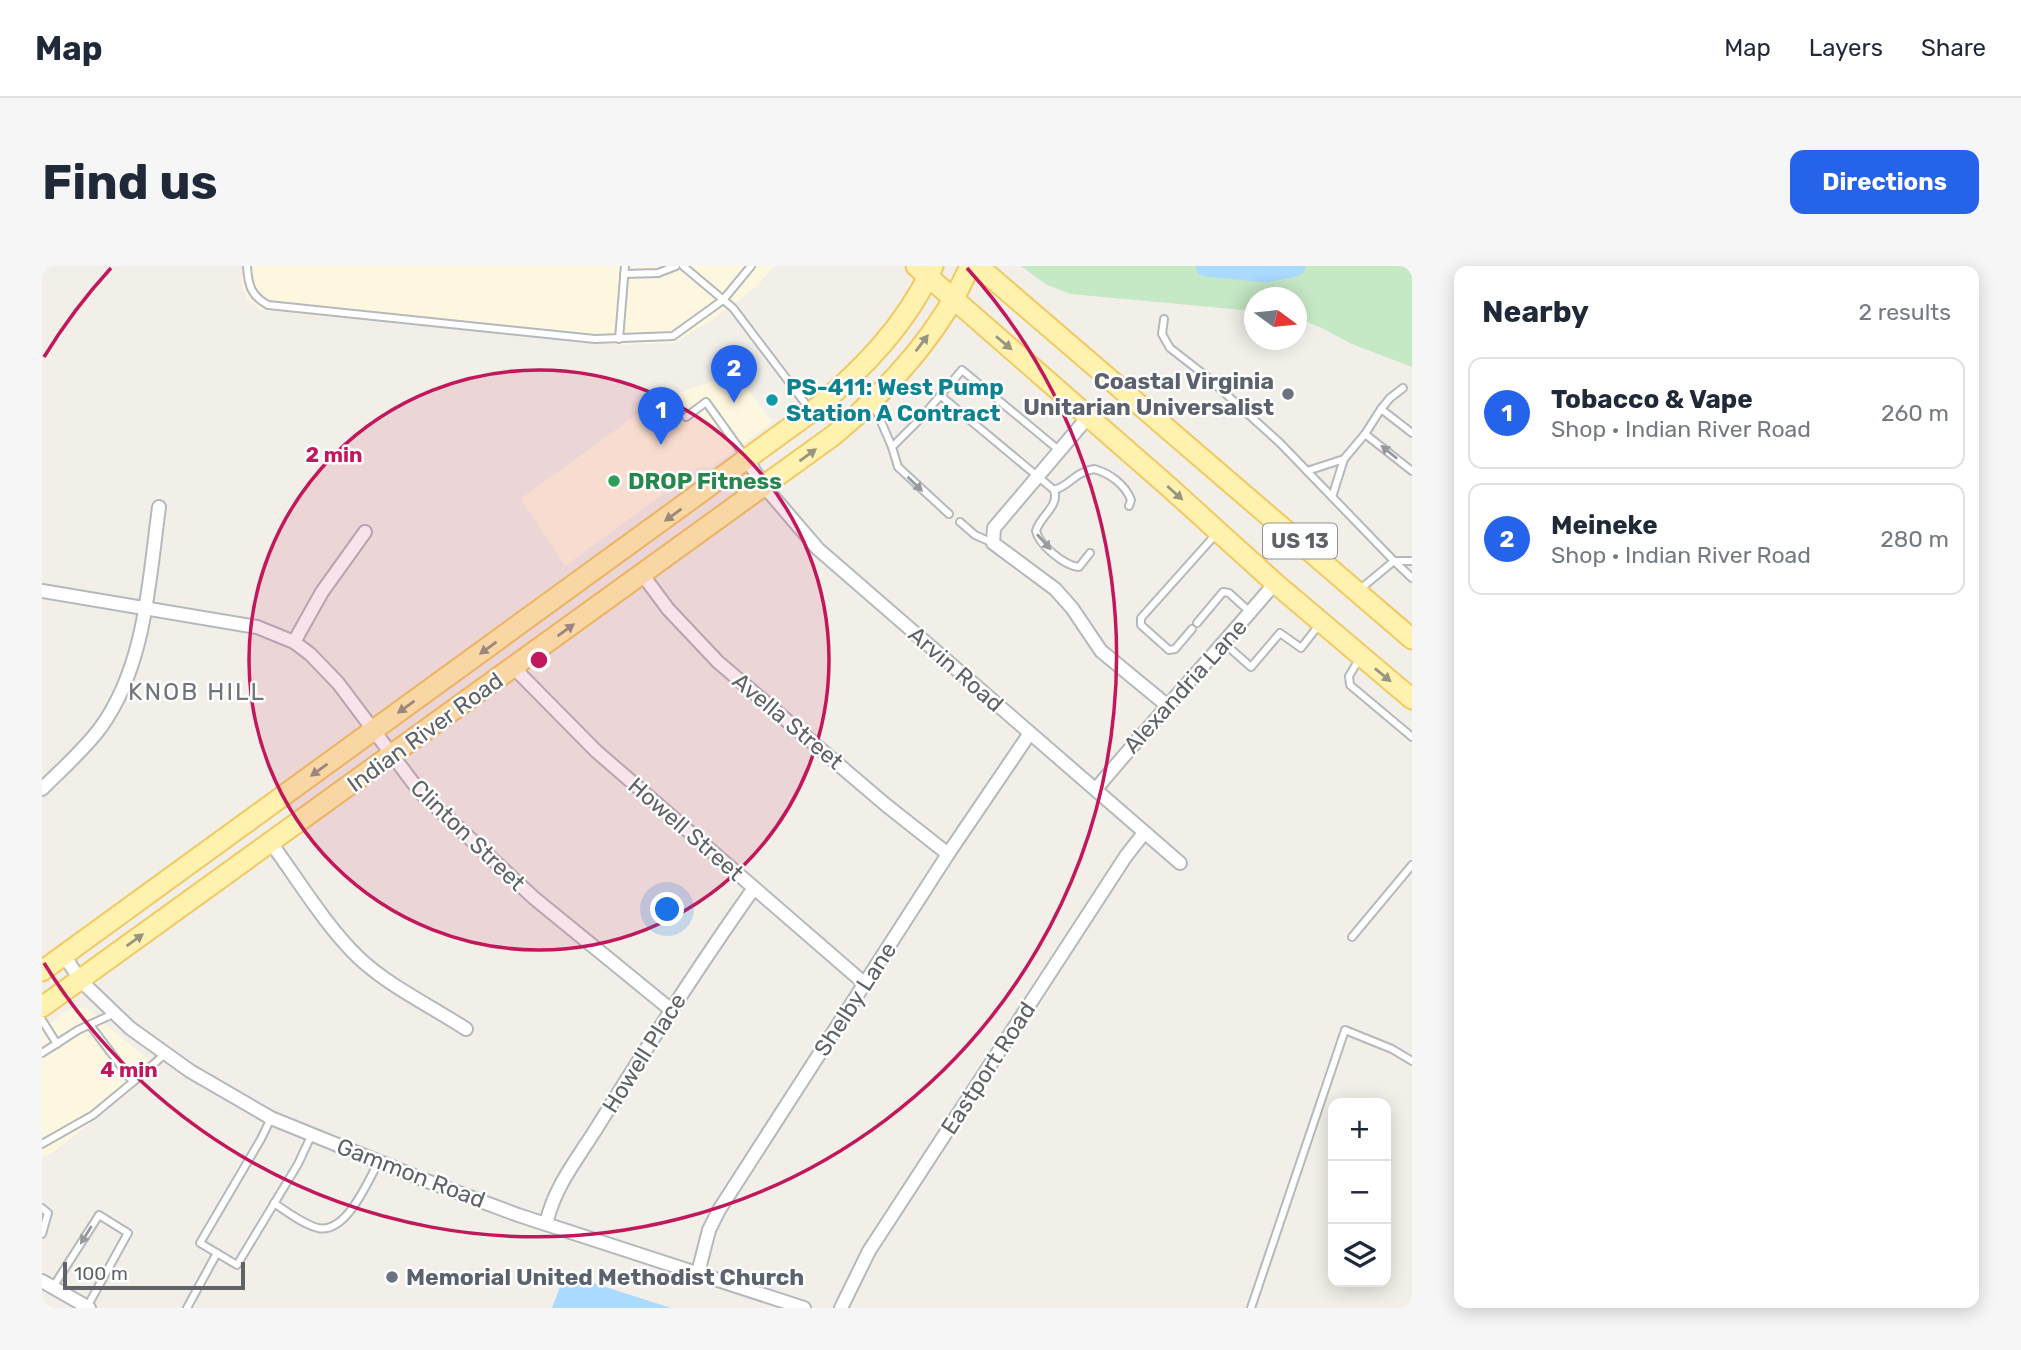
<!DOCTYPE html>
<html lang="en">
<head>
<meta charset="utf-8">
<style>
	body { margin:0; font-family:Rubik,sans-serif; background:#f6f6f7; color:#1f2937 }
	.controls { position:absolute; right:21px; bottom:21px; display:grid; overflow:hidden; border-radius:14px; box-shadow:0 4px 18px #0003 }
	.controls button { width:63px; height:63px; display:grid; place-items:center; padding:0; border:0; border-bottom:2px solid #e0e1e3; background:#fff; color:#1f2937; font:35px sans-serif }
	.compass { position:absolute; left:1202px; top:21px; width:63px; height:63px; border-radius:50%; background:#fff; box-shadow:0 4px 18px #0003; rotate:105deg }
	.scale { position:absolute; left:21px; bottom:18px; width:182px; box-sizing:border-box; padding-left:7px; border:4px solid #5f6368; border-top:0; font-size:19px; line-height:24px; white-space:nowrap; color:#5f6368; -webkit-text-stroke:5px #fff; paint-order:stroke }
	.you { position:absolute; left:626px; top:644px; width:24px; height:24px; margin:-18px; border:5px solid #fff; border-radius:50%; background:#1a73e8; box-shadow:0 0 0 10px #1a73e833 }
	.badge { display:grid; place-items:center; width:46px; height:46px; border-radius:50%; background:#2563eb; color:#fff; font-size:23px; font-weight:700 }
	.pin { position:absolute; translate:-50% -58px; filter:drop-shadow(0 2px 4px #0008) }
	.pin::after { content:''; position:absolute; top:37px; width:24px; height:21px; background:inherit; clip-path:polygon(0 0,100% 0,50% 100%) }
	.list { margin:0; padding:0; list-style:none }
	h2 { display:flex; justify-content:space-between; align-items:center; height:91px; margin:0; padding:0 28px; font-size:30px }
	h2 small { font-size:23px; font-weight:400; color:#747a83 }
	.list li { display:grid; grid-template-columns:46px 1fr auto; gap:21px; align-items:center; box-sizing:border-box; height:112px; margin:0 14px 14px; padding:0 14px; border:2px solid #e0e1e3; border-radius:14px }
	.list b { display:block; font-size:26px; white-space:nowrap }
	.list p { margin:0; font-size:23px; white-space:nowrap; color:#747a83 }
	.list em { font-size:23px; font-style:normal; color:#747a83 }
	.icon { flex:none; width:38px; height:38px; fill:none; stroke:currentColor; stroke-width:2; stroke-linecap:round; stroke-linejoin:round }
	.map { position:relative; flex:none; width:1370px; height:1042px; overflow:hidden; border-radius:14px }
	header { display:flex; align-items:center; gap:42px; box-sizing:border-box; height:98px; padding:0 35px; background:#fff; border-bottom:2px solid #e0e1e3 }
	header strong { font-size:33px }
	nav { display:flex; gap:38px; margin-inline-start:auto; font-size:24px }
	.intro { display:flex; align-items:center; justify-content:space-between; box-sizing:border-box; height:168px; padding:0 42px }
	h1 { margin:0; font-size:49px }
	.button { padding:18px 32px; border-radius:14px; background:#2563eb; color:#fff; font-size:24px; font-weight:700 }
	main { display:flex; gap:42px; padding:0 42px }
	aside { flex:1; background:#fff; border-radius:14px; box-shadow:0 4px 18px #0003 }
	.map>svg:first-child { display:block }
</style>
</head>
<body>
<header>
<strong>Map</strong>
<nav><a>Map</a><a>Layers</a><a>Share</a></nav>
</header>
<div class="intro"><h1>Find us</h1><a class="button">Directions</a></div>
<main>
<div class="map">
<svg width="1370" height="1042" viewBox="0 0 1370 1042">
	<rect width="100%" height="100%" fill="#f1efe8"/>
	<!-- commercial -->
	<g fill="#fef7e0">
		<polygon points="200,0 732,0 715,20 670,54 631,77 577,79 219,44 205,33 200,19"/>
		<polygon points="681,112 698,112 730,156 668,202 658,201 523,300 481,236 481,231 615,134"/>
		<polygon points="28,742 44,742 115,801 101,816 10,887 0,891 0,763"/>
	</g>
	<!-- green -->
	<polygon fill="#c5e8c5" points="979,0 1370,0 1370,101 1310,78 1280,62 1255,52 1254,32 1212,32 1212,45 1029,28 1005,19"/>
	<!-- water -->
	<polygon fill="#aadaff" points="523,1008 629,1042 510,1042"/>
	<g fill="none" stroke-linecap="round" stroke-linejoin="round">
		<!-- river -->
		<polyline stroke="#aadaff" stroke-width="21" points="1164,0 1225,6 1253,0"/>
		<defs>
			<g id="service">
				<path d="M205 0C206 19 209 30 226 39L553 73 631 70 681 34 709 0"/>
				<polyline points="641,0 691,42 769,145"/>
				<polyline points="582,8 616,7 634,0"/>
				<polyline points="1122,53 1120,68 1128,82 1164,110 1238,177 1352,295 1370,312"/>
				<polyline points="577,73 583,0"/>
				<path d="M899 130 1012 224C1018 240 998 250 994 265 997 279 1023 300 1037 301L1048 287"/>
				<polyline points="831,137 850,181 880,151 920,104 1018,185"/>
				<polyline points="1339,143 1370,167"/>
				<polyline points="644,151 664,136 702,189"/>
				<polyline points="1323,168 1370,205"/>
				<polyline points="850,181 856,201 907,248"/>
				<polyline points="1265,205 1302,193"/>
				<path d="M1012 224C1028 220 1031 207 1052 203 1067 207 1083 218 1089 234L1087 240"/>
				<polyline points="1290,231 1302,193 1323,168 1339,143 1348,132 1361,122"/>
				<polyline points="918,256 933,269 951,277"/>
				<polyline points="1317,324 1352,295 1370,295"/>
				<polyline points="1155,357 1181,326 1187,327 1208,346"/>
				<polyline points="1150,363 1133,383 1127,384 1099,359 1099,352 1175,267"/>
				<polyline points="1183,378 1209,401 1238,367 1259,382 1277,359"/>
				<polyline points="1318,392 1307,410 1308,419 1370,471"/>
				<polyline points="1310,671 1370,599"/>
				<polyline points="0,754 15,778"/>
				<polyline points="48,759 91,816 123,788"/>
				<polyline points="0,787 36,764 71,748"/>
				<polyline points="229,852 219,873 158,977 195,999 256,898 270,868"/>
				<polyline points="0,878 51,849 91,816"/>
				<path d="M232 937C245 946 261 958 276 962 304 968 325 917 336 897"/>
				<polyline points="0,942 6,947 0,968"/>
				<polyline points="11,1021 57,949 86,967 45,1041"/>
				<polyline points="145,1042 175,987"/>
				<polyline points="1209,1042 1303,764 1350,783 1370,795"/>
			</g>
			<g id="minor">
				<polyline points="1046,151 952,262 951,277 1013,323 1030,342 1059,385 1127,441"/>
				<polyline points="705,194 722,220 776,283 1138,597"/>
				<polyline points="600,308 626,343 676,396 844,539 906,588"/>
				<polyline points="0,325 215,361 252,376 268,388 296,417 378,526 492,632 628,743"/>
				<polyline points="252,376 280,326 323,266"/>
				<polyline points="472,402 554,485 823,718"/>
				<path d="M0 523C20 503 43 483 59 461 104 398 107 314 117 241"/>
				<path d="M1054 523C1112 453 1174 387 1233 317"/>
				<path d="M229 577C257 615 283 659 317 692 348 721 389 740 424 763"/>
				<polyline points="22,689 38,714 88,762 148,805 229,852 377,912 476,949 762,1042"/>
				<path d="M504 958C513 918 538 890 559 855 608 776 658 698 712 622"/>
				<polyline points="656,1007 667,964 677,944 906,588 988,467"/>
				<polyline points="0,1015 47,1042"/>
				<polyline points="799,1042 827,985 1084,590 1102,567"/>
			</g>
			<g id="primary">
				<polyline points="874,0 1127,221 1233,317 1370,433"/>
				<polyline points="936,0 1370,373"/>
				<path d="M0 705 772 144C820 104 865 58 891 0"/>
				<path d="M0 741 792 169C847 123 899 66 928 0"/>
			</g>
		</defs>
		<!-- service casing -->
		<use href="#service" stroke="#b5b8bc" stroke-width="10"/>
		<!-- minor casing -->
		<use href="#minor" stroke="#b5b8bc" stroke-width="16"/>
		<!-- primary casing -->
		<use href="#primary" stroke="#f2c960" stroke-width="23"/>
		<!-- service -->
		<use href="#service" stroke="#fff" stroke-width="6"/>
		<!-- minor -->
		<use href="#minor" stroke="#fff" stroke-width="12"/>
		<!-- primary -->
		<use href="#primary" stroke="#fff2af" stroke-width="19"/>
	</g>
	<!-- one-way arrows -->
	<defs><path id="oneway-solid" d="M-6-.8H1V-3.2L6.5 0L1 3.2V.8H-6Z" transform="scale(1.75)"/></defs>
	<g fill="#979581">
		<use href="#oneway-solid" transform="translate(880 77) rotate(-53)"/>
		<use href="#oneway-solid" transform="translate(962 77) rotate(40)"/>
		<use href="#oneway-solid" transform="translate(766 189) rotate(-36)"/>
		<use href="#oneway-solid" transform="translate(1133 227) rotate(42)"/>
		<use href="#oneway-solid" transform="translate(631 249) rotate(144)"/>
		<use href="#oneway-solid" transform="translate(524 364) rotate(-36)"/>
		<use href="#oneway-solid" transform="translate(446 382) rotate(144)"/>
		<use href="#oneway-solid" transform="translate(1341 409) rotate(39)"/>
		<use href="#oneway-solid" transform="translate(364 441) rotate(144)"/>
		<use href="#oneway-solid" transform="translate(277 504) rotate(144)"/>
		<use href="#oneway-solid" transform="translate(93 674) rotate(-36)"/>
	</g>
	<g fill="#979a9d">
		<use href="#oneway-solid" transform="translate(1347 186) rotate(-141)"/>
		<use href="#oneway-solid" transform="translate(873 218) rotate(44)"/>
		<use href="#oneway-solid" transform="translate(1002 276) rotate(48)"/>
		<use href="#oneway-solid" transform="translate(44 969) rotate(122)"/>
	</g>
	<!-- distance rings -->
	<circle cx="497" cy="394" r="290" fill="#c2185b" fill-opacity=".12"/>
	<g fill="none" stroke="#c2185b" stroke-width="3.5">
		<circle cx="497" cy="394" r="290"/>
		<path d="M2 91A580 580 0 0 1 69 2M925 2A580 580 0 1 1 2 697"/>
	</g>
	<!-- markers -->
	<g fill="#6b7280" stroke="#fff" stroke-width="2.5">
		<circle cx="1246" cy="128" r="7"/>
		<circle cx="350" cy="1011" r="7"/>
	</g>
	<circle fill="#0f9aa8" stroke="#fff" stroke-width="2.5" cx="730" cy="134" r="7"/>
	<circle fill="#2e9e5b" stroke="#fff" stroke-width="2.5" cx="572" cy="215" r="7"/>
	<g text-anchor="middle" stroke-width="5" stroke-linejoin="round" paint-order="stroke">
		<!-- shield labels -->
		<rect fill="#fff" stroke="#8f9295" stroke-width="2" x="1221" y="257.5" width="74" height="35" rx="5"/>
		<g font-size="21" font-weight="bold" fill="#5f6368">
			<text x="1258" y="282">US 13</text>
		</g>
		<!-- worship labels -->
		<g font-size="23" font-weight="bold" fill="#5b616d" stroke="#fff" text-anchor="end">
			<text x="1232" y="123">Coastal Virginia<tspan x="1232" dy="26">Unitarian Universalist</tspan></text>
			<text x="364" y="1019" text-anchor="start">Memorial United Methodist Church</text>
		</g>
		<!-- culture labels -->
		<g font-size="23" font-weight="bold" fill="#0d838f" stroke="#fff" text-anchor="start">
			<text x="744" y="129">PS-411: West Pump<tspan x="744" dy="26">Station A Contract</tspan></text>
		</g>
		<!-- leisure labels -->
		<g font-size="23" font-weight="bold" fill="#27864d" stroke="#fff" text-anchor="start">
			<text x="586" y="223">DROP Fitness</text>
		</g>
		<!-- street labels -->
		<g font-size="23" fill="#5f6368" stroke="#fff">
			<text transform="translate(914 403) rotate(41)" y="8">Arvin Road</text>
			<text transform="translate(1143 420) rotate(-48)" y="8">Alexandria Lane</text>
			<text transform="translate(746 455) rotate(40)" y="8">Avella Street</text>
			<text transform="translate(383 466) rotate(-36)" y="8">Indian River Road</text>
			<text transform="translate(644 563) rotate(41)" y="8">Howell Street</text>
			<text transform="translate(426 569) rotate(44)" y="8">Clinton Street</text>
			<text transform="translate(813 733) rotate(-57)" y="8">Shelby Lane</text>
			<text transform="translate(602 787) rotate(-58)" y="8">Howell Place</text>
			<text transform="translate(946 802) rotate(-57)" y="8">Eastport Road</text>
			<text transform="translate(369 907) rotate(21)" y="8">Gammon Road</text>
		</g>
		<!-- neighbourhood labels -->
		<g font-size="24" letter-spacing="2" fill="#70757a" stroke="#fff">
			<text x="155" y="434">KNOB HILL</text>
		</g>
	</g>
	<circle cx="497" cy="394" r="10" fill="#c2185b" stroke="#fff" stroke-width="3.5"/>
	<g font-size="21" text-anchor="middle" font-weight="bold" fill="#c2185b" stroke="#fff" stroke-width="5" stroke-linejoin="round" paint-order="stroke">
		<text x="292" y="196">2 min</text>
		<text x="87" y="811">4 min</text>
	</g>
</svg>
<div class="controls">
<button>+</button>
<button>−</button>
<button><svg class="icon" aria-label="layers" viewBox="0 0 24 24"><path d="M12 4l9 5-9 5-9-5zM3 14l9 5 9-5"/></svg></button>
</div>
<svg class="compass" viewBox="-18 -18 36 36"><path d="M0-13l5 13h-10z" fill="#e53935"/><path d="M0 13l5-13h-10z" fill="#747a83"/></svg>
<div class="scale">100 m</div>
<div class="you"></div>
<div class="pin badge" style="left:619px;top:179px">1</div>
<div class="pin badge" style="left:692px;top:137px">2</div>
</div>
<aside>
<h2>Nearby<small>2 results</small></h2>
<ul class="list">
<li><span class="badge">1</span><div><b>Tobacco &amp; Vape</b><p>Shop · Indian River Road</p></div><em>260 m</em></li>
<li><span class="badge">2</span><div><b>Meineke</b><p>Shop · Indian River Road</p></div><em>280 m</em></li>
</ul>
</aside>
</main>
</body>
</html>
